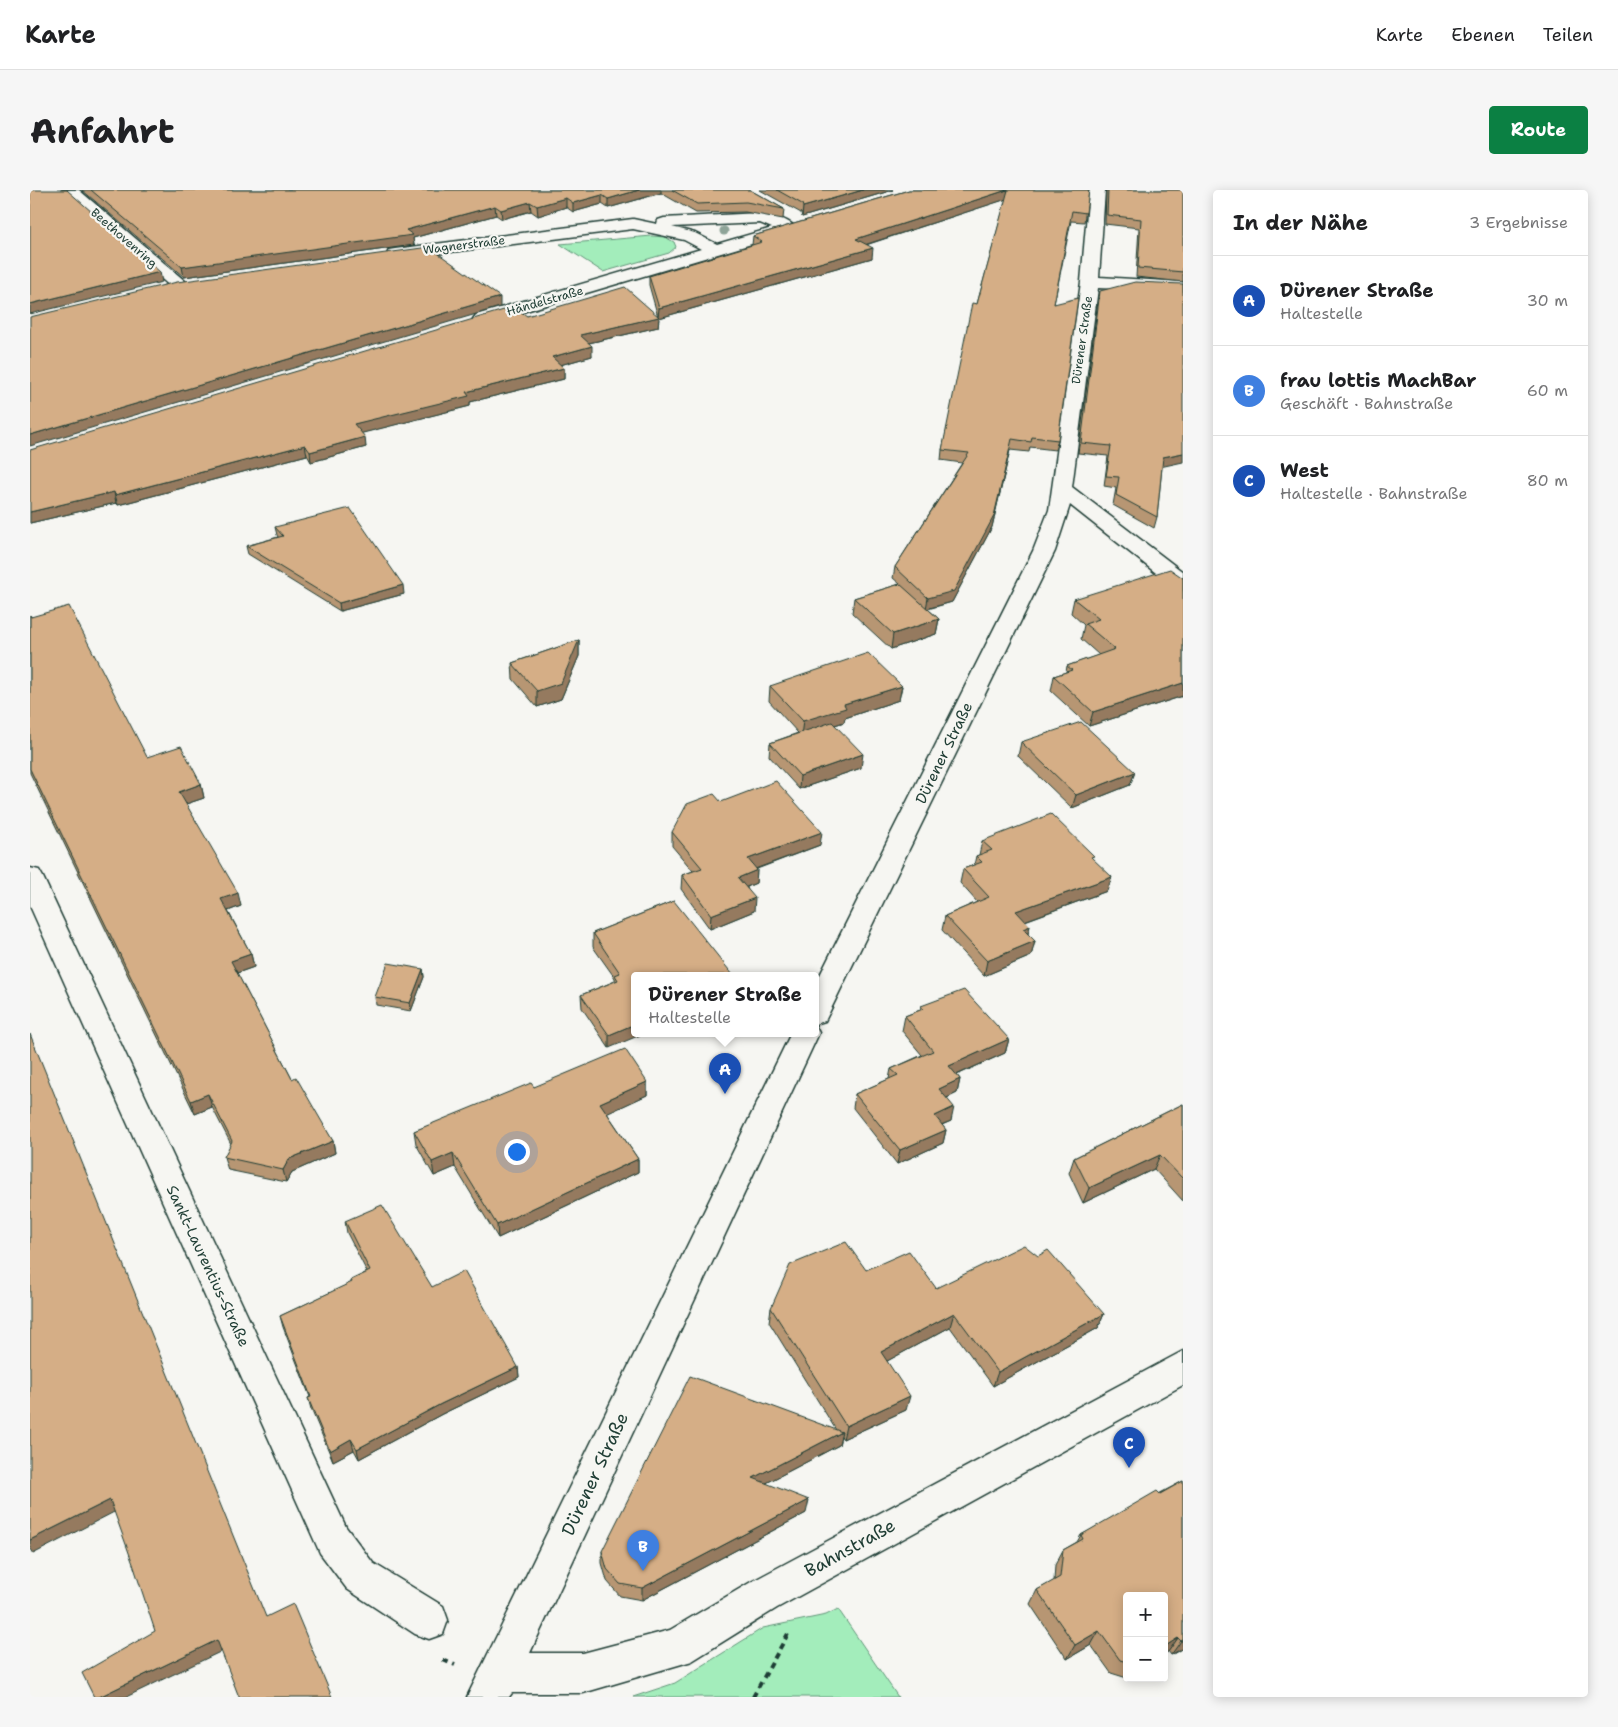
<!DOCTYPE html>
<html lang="de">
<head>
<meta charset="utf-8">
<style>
	body { margin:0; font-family:"Shantell Sans",sans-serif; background:#f6f6f6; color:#202124 }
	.controls { position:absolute; right:15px; bottom:15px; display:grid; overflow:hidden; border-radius:5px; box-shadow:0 2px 12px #0003 }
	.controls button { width:45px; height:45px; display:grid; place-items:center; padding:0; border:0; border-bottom:1px solid #e0e0e0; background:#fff; color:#202124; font:25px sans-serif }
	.you { position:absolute; left:486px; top:961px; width:18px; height:18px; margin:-12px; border:4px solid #fff; border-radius:50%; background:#1a73e8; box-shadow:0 0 0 8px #1a73e833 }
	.badge { display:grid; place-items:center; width:32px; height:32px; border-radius:50%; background:#0b8043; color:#fff; font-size:16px; font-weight:700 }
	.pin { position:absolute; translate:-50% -41px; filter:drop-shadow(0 1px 2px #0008) }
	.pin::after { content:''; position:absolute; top:26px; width:18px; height:15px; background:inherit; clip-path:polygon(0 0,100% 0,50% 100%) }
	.popup { position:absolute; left:601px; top:782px; width:188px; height:65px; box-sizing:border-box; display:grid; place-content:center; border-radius:5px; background:#fff; filter:drop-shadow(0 1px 4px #0005); font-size:16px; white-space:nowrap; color:#757577 }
	.popup b { font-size:19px; color:#202124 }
	.popup::after { content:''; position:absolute; left:50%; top:100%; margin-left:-10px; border:10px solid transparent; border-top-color:#fff }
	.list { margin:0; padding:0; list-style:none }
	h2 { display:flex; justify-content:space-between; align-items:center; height:65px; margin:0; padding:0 20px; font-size:21px }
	h2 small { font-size:16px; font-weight:400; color:#757577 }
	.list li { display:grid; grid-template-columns:32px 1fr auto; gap:15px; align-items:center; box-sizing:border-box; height:90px; padding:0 20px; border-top:1px solid #e0e0e0 }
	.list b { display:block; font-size:19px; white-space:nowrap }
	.list p { margin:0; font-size:16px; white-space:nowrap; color:#757577 }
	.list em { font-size:16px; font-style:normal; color:#757577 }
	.map { position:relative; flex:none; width:1153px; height:1507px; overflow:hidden; border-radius:5px }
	header { display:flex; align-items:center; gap:30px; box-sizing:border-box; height:70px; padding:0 25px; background:#fff; border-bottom:1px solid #e0e0e0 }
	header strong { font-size:24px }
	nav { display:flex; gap:28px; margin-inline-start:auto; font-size:18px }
	.intro { display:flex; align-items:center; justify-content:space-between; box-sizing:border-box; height:120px; padding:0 30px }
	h1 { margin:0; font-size:35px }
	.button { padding:12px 22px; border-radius:5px; background:#0b8043; color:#fff; font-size:18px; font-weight:700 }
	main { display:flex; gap:30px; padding:0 30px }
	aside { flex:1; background:#fff; border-radius:5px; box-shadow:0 2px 12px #0003 }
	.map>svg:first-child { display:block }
</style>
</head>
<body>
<header>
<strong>Karte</strong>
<nav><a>Karte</a><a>Ebenen</a><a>Teilen</a></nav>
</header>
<div class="intro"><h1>Anfahrt</h1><a class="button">Route</a></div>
<main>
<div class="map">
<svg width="1153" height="1507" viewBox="0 0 1153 1507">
	<rect width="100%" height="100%" fill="#f6f6f2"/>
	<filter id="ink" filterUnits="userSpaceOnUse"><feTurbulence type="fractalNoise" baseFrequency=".02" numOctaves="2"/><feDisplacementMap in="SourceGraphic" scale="10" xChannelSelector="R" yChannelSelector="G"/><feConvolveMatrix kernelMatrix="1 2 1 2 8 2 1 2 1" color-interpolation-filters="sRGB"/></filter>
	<g filter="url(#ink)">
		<!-- green -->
		<g fill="#a3edbb" stroke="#619578">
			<polygon points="622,46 635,47 644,52 646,57 639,63 573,82 530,54"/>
			<polygon points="808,1419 868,1507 603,1507 645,1493 733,1438 796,1425"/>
		</g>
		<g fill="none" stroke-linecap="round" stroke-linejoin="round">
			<defs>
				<g id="minor">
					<polygon points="32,0 49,0 155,91 158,95 155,99 143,99"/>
					<polygon points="1059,0 1075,0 1069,87 1153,92 1153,102 1068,98 1042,297 1153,382 1153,400 1145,398 1040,315 1025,361 799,823 795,831 785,834 785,795 1003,361 1019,320 1051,92"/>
					<path d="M730 23C741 25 759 29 766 38L762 42 452 134 446 133 443 129 446 125 671 59 654 50 603 39 365 69 359 68 357 64 359 60 365 59 603 29 627 34 628 30 634 28ZM730 33 742 38 687 54 665 43 642 37Z"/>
					<polygon points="0,678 9,680 13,687 316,1337 343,1373 413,1416 418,1430 413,1444 399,1449 385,1444 317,1399 290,1363 0,716"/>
					<polygon points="785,835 789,843 500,1463 553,1463 640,1440 721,1392 1153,1161 1153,1195 747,1418 662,1471 553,1503 482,1503 479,1507 437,1507 761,843 785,843"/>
				</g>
			</defs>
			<!-- minor casing -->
			<use href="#minor" stroke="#1f3d34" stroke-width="3"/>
			<!-- path -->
			<g stroke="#1f3d34" stroke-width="4" stroke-dasharray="6 5" stroke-linecap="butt">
				<polyline points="413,1470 425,1475"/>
				<polyline points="723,1507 759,1442"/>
			</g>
			<!-- minor -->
			<use href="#minor" fill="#f6f6f2" fill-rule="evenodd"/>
		</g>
		<!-- trees -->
		<circle fill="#8ea498" cx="694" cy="41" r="4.5"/>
		<!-- wall -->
		<g fill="#b79673" stroke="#1f3d34">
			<polygon points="52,0 720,0 754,19 753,29 715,22 666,23 631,3 578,18 572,14 543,22 536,17 508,26 501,21 472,29 466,25 383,48 384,55 154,87"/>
			<polygon points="730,0 863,0 772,27 771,23"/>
			<polygon points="879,0 1059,0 1054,32 1041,31 1024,114 1028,250 1025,260 1000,257 999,262 980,260 962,337 922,412 898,419 909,429 906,444 861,459 822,423 824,408 870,394 863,388 865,377 932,273 911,270 912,260 947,114 976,9 836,55 842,68 629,128 628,137 559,153 562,166 530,175 534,178 534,189 440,212 440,216 331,243 336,257 281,272 277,265 88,315 86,313 0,333 497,126 628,127 619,95 619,86 722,55 723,46"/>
			<polygon points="1076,0 1153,0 1153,92 1106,87 1109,38 1075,34"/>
			<polygon points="1070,101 1132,277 1127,327 1124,338 1083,315 1086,298 1074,296 1078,266 1048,263 1068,111"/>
			<polygon points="245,337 374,404 310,421 218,364 216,356 248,347 247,345"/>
			<polygon points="1153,388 1153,506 1059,536 1021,501 1024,486 1036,482 1037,476 1069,465 1051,449 1054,435 1041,423 1044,409"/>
			<polygon points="0,425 117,567 171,594 174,608 156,614 211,716 198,721 221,764 224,777 207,783 262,889 303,951 305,963 262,982 256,992 198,980 194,967 201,954 182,917 165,924 0,583"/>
			<polygon points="549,450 549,466 531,509 507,517 483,489 482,473"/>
			<polygon points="740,496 872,496 869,510 815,528 814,532 805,535 831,578 769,599 739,566 740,553 768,543 739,511"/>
			<polygon points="991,552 1105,582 1100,595 1042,618 988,566"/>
			<polygon points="691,612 790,655 727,679 726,693 717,697 724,721 680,739 651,699 652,685 663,681 642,656 642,642"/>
			<polygon points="952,651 1063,669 1077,701 995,731 1000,736 998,744 1005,751 1001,766 954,786 912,740 915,726 947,712 930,693 933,679 944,675 946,666 949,665"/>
			<polygon points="644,711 579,858 552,818 551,805 585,791 585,788 563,757 563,743"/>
			<polygon points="393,779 394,787 381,821 346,815 345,807"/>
			<polygon points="891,816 979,849 975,863 927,885 930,889 927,903 917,908 921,931 912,935 916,940 913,953 867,974 823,918 825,904 859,889 861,879 892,865 872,841 875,826 890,820"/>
			<polygon points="617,892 617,905 577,923 608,969 608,982 468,1048 425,977 404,986 386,954 384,941 504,897"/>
			<polygon points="1153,914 1153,1011 1124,979 1053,1013 1039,983 1044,968"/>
			<polygon points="315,1031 402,1097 488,1177 489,1187 412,1224 329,1269 324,1260 303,1271 281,1219 278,1208 280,1207 253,1137 250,1126 321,1093 321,1090 337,1082 317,1043"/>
			<polygon points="836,1080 906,1098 1074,1124 1068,1138 963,1196 920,1137 857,1171 876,1220 813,1249 811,1246 809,1255 736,1293 776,1323 612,1410 590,1406 577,1391 572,1373 572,1361 806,1240 739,1132 741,1118"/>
			<polygon points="1153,1291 1153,1458 1141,1465 1097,1406 1097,1488 1081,1483 1061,1455 1037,1469 1000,1414 1007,1400 1024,1391 1025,1375 1033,1360 1047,1352 1051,1345"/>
		</g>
		<!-- shaded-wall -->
		<g fill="#957a5e" stroke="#1f3d34">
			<polygon points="609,0 631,0 631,3 578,18 578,9"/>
			<polygon points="833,0 863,0 772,27 773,17"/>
			<polygon points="977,0 978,0 977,9 825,58 826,49"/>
			<polygon points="572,5 572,14 543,22 543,13"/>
			<polygon points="536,8 536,17 508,26 507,16"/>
			<polygon points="500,12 501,21 472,29 471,20"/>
			<polygon points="465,16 466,25 383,48 384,55 154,87 152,77 376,40"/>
			<polygon points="843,58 842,68 629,128 628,137 550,155 550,145 628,127 629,118"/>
			<polygon points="130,82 132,92 0,124 0,114"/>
			<polygon points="470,107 470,117 0,256 0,245"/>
			<polygon points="562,156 562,166 523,177 522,167"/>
			<polygon points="534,178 534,189 440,212 440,216 325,245 324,234 436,202"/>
			<polygon points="335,247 336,257 281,272 280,262"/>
			<polygon points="275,255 277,265 88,315 85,305"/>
			<polygon points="980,260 962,337 922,412 896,419 898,408"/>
			<polygon points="1153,263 1153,272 1130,277 1133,267"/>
			<polygon points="84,302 86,313 0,333 0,322"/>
			<polygon points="373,395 374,404 310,421 309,413"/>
			<polygon points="909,429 906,444 861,459 863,444"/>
			<polygon points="549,450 549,466 531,509 507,517 507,501"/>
			<polygon points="1153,493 1153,506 1059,536 1063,522"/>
			<polygon points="872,496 869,510 815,528 814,532 771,546 773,531 814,514"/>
			<polygon points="833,564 831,578 769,599 770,586"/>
			<polygon points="1105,582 1100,595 1042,618 1046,605"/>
			<polygon points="171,594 174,608 153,615 149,602"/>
			<polygon points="792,642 790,655 717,682 718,669"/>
			<polygon points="727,680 726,693 707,701 708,688"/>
			<polygon points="1082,687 1077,701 983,735 986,721"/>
			<polygon points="208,703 211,716 195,722 191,709"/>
			<polygon points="725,708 724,721 680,739 681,725"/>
			<polygon points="1000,736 996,750 993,739"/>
			<polygon points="1005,751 1001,766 954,786 957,771"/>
			<polygon points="221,764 224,777 204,784 201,771"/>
			<polygon points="393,779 394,787 381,821 380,813"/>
			<polygon points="605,834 605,843 615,843 579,858 579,845"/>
			<polygon points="979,849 975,863 915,890 919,876"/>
			<polygon points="930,889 927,903 906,913 909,899"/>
			<polygon points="617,892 617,905 570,927 570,913"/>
			<polygon points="178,904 182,917 165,924 161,911"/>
			<polygon points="924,917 921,931 901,939 905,926"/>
			<polygon points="916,940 913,953 867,974 870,960"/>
			<polygon points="303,951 305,963 262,982 256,992 253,980 259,969"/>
			<polygon points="423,963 425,977 404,986 402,972"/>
			<polygon points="1130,965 1124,979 1053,1013 1059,998"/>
			<polygon points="608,969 608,982 468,1048 467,1035"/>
			<polygon points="924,1123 920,1137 848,1176 851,1162"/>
			<polygon points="1074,1124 1068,1138 963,1196 968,1182"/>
			<polygon points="488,1177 489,1187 412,1224 329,1269 327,1259 411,1214"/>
			<polygon points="880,1206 876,1220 813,1249 816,1236"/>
			<polygon points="812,1242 809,1255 721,1301 723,1288"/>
			<polygon points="321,1249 324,1260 303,1271 300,1261"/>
			<polygon points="80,1310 86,1321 3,1364 0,1359 0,1350"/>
			<polygon points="779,1310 776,1323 612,1410 612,1398"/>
			<polygon points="1069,1441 1061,1455 1037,1469 1045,1455"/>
			<polygon points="1148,1448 1138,1462 1134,1464 1134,1457"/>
			<polygon points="187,1450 192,1461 96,1507 69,1507"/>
			<polygon points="1153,1450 1153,1458 1141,1465 1151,1451"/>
		</g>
		<!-- building -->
		<g fill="#d5ae86" stroke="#1f3d34">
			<polygon points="0,0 37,0 130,82 0,114"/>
			<polygon points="61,0 609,0 578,9 572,5 543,13 536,8 507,16 500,12 471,20 465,16 376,40 383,45 152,77"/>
			<polygon points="642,0 720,0 754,19 716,12 667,14"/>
			<polygon points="747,0 833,0 773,17 772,14"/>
			<polygon points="879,0 977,0 826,49 843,58 629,118 619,86 732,52 723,46"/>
			<polygon points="978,0 1059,0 1056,23 1042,21 1024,114 1048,108 1028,250 1002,247 1001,252 982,249 964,326 924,401 898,408 865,377 939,263 912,260 942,113 947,114"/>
			<polygon points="1078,0 1153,0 1153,82 1108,78 1111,29 1077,25"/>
			<polygon points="399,57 470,107 0,245 0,127 147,92"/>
			<polygon points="1105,92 1153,94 1153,263 1133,267 1127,327 1086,305 1089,287 1076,286 1081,256 1051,253 1070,101"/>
			<polygon points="595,97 629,127 550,145 562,156 522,167 534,178 436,202 439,206 324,234 335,247 280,262 275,255 85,305 84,302 0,322 0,260 484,117 497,126"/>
			<polygon points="320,318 373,395 309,413 216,356 253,346 245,337"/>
			<polygon points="1140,379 1153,388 1153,493 1063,522 1024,486 1042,480 1037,476 1085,459 1055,434 1069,429 1044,409"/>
			<polygon points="870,394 909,429 863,444 824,408"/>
			<polygon points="39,416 117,567 151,556 171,594 149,602 208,703 191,709 221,764 201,771 262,889 266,887 303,951 259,969 253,980 194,967 202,951 178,904 161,911 0,579 0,425 1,427"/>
			<polygon points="549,450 531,493 507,501 482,473"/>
			<polygon points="838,463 872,496 814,514 816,518 773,531 740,496"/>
			<polygon points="802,532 833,564 770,586 740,553"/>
			<polygon points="1051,532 1105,582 1046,605 991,552"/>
			<polygon points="746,591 792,642 718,669 727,680 708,688 725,708 681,725 652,685 672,678 642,642 657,614 684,604 691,612"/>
			<polygon points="1021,624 1064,666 1061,667 1082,687 986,721 1000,736 993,739 1005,751 957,771 915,726 959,707 933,679 952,672 946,666 962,660 952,651"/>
			<polygon points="644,711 703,785 605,785 605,834 579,845 551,805 588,790 585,785 590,783 563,743"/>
			<polygon points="358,773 393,779 380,813 345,807"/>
			<polygon points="934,800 979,849 919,876 930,889 909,899 924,917 905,926 916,940 870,960 825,904 868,885 861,879 903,861 875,826 893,819 891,816"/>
			<polygon points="0,844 236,1427 263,1414 302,1507 209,1507 187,1450 69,1507 64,1507 52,1483 125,1441 103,1374 80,1310 0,1350"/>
			<polygon points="595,859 617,892 570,913 608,969 467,1035 423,963 402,972 384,941 501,893 504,897"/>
			<polygon points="1153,914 1153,989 1130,965 1059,998 1044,968"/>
			<polygon points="352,1015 402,1097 434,1081 488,1177 411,1214 327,1259 321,1249 300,1261 278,1208 281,1207 250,1126 322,1092 321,1090 340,1081 315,1031"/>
			<polygon points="816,1052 836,1080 879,1061 906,1098 994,1055 1008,1066 1018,1060 1074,1124 968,1182 924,1123 851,1162 880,1206 816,1236 741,1118 760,1075"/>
			<polygon points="660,1186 812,1242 723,1288 779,1310 612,1398 590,1394 577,1379 572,1361"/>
			<polygon points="1153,1291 1153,1450 1151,1451 1148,1448 1134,1457 1134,1406 1097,1406 1097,1472 1090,1470 1069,1441 1045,1455 1007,1400 1030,1387 1033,1360 1053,1349 1051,1345 1127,1301 1130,1304"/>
		</g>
	</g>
	<g text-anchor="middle" stroke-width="4.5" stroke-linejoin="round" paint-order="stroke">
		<!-- far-street labels -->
		<g font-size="12" fill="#1f3d34" stroke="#f6f6f2">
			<text transform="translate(94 48) rotate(41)" y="4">Beethovenring</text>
			<text transform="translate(434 55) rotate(-7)" y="4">Wagnerstraße</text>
			<text transform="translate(515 111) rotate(-16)" y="4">Händelstraße</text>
			<text transform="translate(1052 150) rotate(-82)" y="4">Dürener Straße</text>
		</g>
		<!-- street labels -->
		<g font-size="15" fill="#1f3d34" stroke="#f6f6f2">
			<text transform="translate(914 563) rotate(-64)" y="5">Dürener Straße</text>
			<text transform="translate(178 1076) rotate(65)" y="5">Sankt-Laurentius-Straße</text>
		</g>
		<!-- near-street labels -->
		<g font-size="18" fill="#1f3d34" stroke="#f6f6f2">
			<text transform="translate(565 1284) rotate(-65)" y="6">Dürener Straße</text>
			<text transform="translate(820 1358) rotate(-29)" y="6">Bahnstraße</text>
		</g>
	</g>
</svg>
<div class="controls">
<button>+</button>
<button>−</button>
</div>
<div class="you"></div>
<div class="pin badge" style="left:695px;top:904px;background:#1a4fb4">A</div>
<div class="popup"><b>Dürener Straße</b>Haltestelle</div>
<div class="pin badge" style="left:613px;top:1381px;background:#3f7fe0">B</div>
<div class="pin badge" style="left:1099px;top:1278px;background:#1a4fb4">C</div>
</div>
<aside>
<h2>In der Nähe<small>3 Ergebnisse</small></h2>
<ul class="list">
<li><span class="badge" style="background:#1a4fb4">A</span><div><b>Dürener Straße</b><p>Haltestelle</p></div><em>30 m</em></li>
<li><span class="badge" style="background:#3f7fe0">B</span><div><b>frau lottis MachBar</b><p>Geschäft · Bahnstraße</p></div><em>60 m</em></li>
<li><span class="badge" style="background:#1a4fb4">C</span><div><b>West</b><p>Haltestelle · Bahnstraße</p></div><em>80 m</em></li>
</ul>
</aside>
</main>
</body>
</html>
